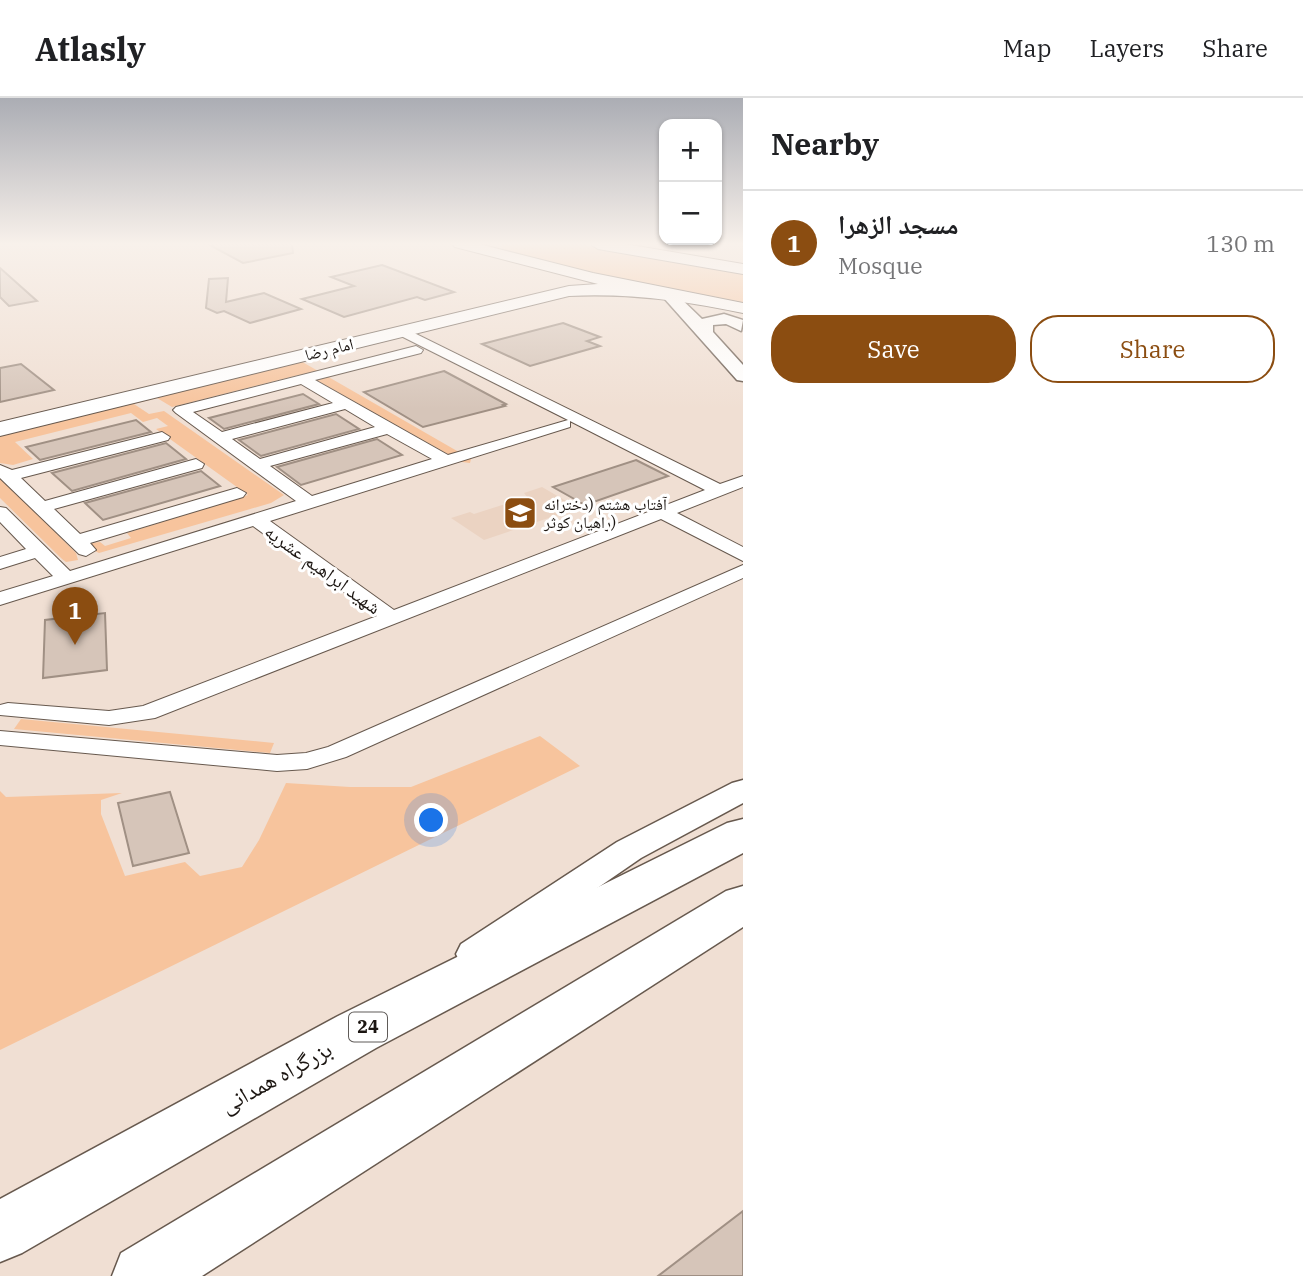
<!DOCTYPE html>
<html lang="en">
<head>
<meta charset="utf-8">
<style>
	body { margin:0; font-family:"IBM Plex Serif","Noto Naskh Arabic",serif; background:#f6f6f6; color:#202124 }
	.controls { position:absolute; right:21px; top:21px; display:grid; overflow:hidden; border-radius:14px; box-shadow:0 2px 5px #0004 }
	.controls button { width:63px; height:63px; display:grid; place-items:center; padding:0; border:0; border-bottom:2px solid #e0e0e0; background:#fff; color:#202124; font:35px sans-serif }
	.you { position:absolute; left:432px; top:723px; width:24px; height:24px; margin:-18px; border:5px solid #fff; border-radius:50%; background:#1a73e8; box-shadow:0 0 0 10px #1a73e833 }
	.badge { display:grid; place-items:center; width:46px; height:46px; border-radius:50%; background:#8b4d11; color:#fff; font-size:23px; font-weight:700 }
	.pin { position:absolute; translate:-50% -58px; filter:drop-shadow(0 2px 4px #0008) }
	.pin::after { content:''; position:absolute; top:37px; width:24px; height:21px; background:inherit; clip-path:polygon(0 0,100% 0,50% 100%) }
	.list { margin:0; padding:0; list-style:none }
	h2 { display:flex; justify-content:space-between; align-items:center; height:91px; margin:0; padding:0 28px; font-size:30px }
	h2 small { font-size:23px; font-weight:400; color:#757577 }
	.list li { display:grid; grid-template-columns:46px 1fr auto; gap:21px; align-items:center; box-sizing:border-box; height:105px; padding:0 28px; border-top:2px solid #e0e0e0 }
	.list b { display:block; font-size:26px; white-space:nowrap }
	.list p { margin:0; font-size:23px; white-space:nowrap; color:#757577 }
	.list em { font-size:23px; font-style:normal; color:#757577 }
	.actions { display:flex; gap:14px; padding:21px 28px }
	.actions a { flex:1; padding:16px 0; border:2px solid #8b4d11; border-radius:28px; text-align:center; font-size:24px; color:#8b4d11 }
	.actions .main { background:#8b4d11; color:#fff }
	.map { position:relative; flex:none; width:743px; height:1178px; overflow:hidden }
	header { display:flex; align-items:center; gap:42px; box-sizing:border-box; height:98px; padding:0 35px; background:#fff; border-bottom:2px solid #e0e0e0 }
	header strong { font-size:33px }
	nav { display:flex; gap:38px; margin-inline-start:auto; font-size:24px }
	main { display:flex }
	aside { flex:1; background:#fff }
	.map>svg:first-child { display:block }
</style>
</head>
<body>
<header>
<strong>Atlasly</strong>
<nav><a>Map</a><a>Layers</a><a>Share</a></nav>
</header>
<main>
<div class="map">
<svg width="743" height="1178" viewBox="0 0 743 1178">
	<rect width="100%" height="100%" fill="#f0dfd3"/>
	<!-- built -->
	<polygon fill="#ebd3c2" points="542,389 578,410 484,442 451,420 470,414 474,416 527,399 524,395"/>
	<!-- green -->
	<g fill="#f7c49d">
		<polygon points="502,146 578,146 743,174 743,207 592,177 505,153 501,149"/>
		<polygon points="299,262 471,361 470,365 462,364 316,282 313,276 299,277 172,309 157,300 134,306 149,316 164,313 284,397 271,405 99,455 93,452 91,445 100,444 105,448 131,440 127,435 248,397 156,331 168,328 157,320 143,324 131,315 15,344 33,361 13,367 0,365 0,335"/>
		<polygon points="0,379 76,455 78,462 66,464 62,461 0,400"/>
		<polygon points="21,621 274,645 270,655 14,631"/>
		<polygon points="540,638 580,668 0,952 0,693 6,699 122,695 101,702 101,716 125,778 185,764 200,778 242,769 259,742 286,685 350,689 411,689"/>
	</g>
	<!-- building -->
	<g fill="#d6c5b9" stroke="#a09084" stroke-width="2">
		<polygon points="208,146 292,146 293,155 243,165"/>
		<polygon points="382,167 454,194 425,202 417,199 344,219 302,201 354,188 331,179"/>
		<polygon points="0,170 37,203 9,208 0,199"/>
		<polygon points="228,180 226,204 264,195 301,211 250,225 224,213 217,215 206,210 209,181"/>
		<polygon points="563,225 600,239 587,243 600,248 530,268 482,246"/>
		<polygon points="21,266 54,292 0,304 0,270"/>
		<polygon points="444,273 506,306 503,307 505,308 423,329 364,294"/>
		<polygon points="303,296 319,306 224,331 209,320"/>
		<polygon points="336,316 359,331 261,358 239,342"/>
		<polygon points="136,322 151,334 40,362 26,349"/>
		<polygon points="377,341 402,357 301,387 277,369"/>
		<polygon points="166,345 186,361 72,393 52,375"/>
		<polygon points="636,362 668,378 585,407 553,389"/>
		<polygon points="201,373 220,388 103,422 85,405"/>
		<polygon points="105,515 107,572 43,580 45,522"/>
		<polygon points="170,694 189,755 133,768 118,705"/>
		<polygon points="743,1113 743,1178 658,1178"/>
	</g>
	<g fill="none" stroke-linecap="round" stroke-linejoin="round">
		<defs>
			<g id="minor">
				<path d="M406 231 720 386 743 378V389L677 415 743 449V463L661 421 155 620 109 627 0 617V607L8 605 109 613 143 608 377 518 253 428 0 507V494L53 478 35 460 0 471V459L26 451 0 424V409L6 410 70 473 296 403 176 315 173 312 176 309 416 248 423 252 421 255 315 282 448 357 568 322 401 238V232ZM301 286 333 305 222 334 193 314ZM345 311 375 329 260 361 232 341ZM570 323 705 392 394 512 270 423 570 329ZM387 336 432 361 312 398 270 368Z"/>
				<polygon points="162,334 170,339 168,342 21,380 45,403 196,361 204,366 202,370 54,411 80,436 237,390 246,395 243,399 90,445 96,452 86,458 79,456 0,380 0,367 12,372"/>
				<polygon points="743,467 743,480 346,659 307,671 277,673 0,647 0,633 277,657 306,655 328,649"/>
			</g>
			<g id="tertiary">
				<polygon points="668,191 673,193 702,221 724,216 743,222 741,233 726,226 713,227 713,234 743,267 743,283 737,282 663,199 660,196"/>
				<polygon points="743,682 743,705 641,760 487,866 474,870 461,866 456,856 461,846 617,744 732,685"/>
			</g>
			<g id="secondary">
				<path d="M452 146H479L593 175 743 205V215C683 203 630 195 569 198L0 338V324L569 188 598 186 455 149Z"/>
				<polygon points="590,146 625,146 743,166 743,176 598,151"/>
			</g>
			<g id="trunk">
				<polygon points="743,721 743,755 376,950 22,1155 0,1164 0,1101 338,918 727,725"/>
				<polygon points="743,788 743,829 202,1178 112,1178 121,1155 726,793"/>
			</g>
		</defs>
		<!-- minor casing -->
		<use href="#minor" stroke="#67594e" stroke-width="2"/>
		<!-- tertiary casing -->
		<use href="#tertiary" stroke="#67594e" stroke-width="3"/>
		<!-- secondary casing -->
		<use href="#secondary" stroke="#67594e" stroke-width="2"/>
		<!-- trunk casing -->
		<use href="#trunk" stroke="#67594e" stroke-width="3"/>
		<!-- minor -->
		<use href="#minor" fill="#fff" fill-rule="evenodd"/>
		<!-- tertiary -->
		<use href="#tertiary" fill="#fff" fill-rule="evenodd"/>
		<!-- secondary -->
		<use href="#secondary" fill="#fff" fill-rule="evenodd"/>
		<!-- trunk -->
		<use href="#trunk" fill="#fff" fill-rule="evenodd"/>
	</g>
	<!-- sky -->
	<linearGradient id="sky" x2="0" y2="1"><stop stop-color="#abadb4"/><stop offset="0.47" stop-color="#f8f1eb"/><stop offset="1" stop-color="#f8f1eb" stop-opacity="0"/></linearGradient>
	<rect width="743" height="311" fill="url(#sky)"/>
	<!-- icons -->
	<defs>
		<symbol id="school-square" viewBox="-11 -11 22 22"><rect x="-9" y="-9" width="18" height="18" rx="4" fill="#8b4d11" stroke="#fff"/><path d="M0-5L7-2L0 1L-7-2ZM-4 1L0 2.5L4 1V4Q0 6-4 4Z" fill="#fff"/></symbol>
	</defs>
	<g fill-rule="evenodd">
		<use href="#school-square" x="501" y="396" width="38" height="38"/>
	</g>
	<g text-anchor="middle" stroke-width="6" stroke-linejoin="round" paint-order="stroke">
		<!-- far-street labels -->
		<g font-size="16" fill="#1b1511" stroke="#fff">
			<text transform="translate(329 251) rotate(-14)" y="6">امام رضا</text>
		</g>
		<!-- far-poi labels -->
		<g font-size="16" fill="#1b1511" stroke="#fff" text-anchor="start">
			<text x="544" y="412">آفتاب هشتم (دخترانه<tspan x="544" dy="18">راهیان کوثر)</tspan></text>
		</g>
		<!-- shield labels -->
		<rect fill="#fff" stroke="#5f5b58" stroke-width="2" x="349" y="914.5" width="38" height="29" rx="5"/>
		<g font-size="18" font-weight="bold" fill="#1b1511">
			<text x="368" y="935">24</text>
		</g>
		<!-- street labels -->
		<g font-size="19" fill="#1b1511" stroke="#fff">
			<text transform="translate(323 471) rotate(36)" y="7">شهید ابراهیم عشریه</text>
		</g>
		<!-- near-street labels -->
		<g font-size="23" fill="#1b1511" stroke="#fff">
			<text transform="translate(276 979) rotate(-29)" y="8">بزرگراه همدانی</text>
		</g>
	</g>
</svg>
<div class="controls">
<button>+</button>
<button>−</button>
</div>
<div class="you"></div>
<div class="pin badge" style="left:75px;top:547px">1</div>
</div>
<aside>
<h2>Nearby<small></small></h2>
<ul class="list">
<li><span class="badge">1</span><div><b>مسجد الزهرا</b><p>Mosque</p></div><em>130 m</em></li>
</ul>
<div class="actions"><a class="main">Save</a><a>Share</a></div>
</aside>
</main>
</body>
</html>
